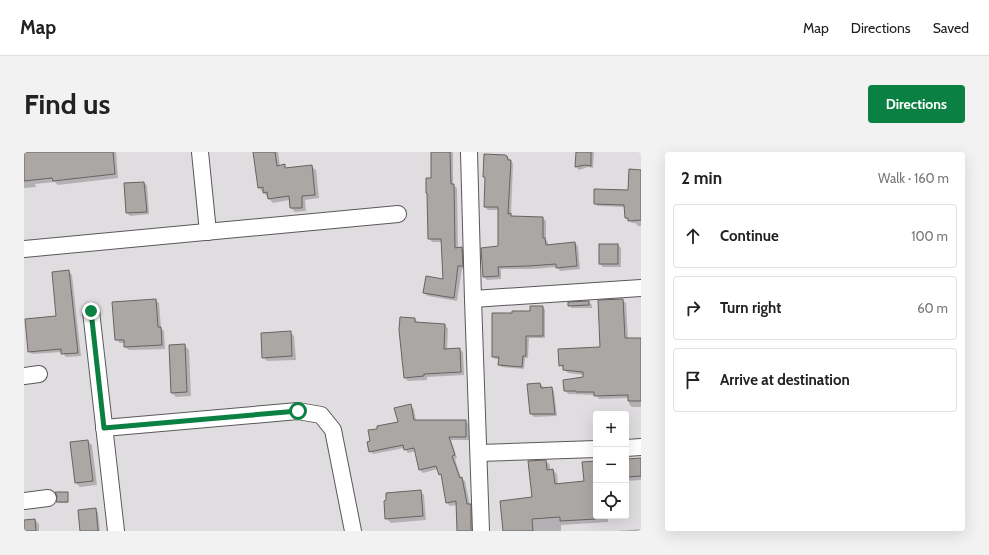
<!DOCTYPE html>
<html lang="en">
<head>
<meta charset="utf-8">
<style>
	body { margin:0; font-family:Cabin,sans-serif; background:#f2f2f2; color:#222 }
	.controls { position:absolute; right:12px; bottom:12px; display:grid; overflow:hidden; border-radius:4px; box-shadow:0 4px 16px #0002 }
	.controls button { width:36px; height:36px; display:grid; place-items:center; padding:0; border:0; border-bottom:1px solid #e0e0e0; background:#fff; color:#222; font:20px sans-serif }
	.stop { position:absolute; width:12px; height:12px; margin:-9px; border:3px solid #0b8043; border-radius:50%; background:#fff }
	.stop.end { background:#0b8043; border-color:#fff; box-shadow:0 1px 4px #0008 }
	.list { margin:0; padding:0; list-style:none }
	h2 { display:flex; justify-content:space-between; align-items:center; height:52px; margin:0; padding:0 16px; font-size:17px }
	h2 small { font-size:13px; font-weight:400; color:#767676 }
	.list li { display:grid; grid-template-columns:26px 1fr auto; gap:12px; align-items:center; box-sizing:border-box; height:64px; margin:0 8px 8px; padding:0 8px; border:1px solid #e0e0e0; border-radius:4px }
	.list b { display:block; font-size:15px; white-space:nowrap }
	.list em { font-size:13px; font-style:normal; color:#767676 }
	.icon { flex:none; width:22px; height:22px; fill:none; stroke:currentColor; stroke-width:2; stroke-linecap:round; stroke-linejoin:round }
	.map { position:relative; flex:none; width:617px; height:379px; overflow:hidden; border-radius:4px }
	header { display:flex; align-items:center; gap:24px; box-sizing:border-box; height:56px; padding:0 20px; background:#fff; border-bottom:1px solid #e0e0e0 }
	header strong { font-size:19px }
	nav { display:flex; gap:22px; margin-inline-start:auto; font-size:14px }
	.intro { display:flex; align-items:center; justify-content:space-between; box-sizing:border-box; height:96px; padding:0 24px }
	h1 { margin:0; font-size:28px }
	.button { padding:10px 18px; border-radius:4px; background:#0b8043; color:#fff; font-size:14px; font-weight:700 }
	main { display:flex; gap:24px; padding:0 24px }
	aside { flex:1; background:#fff; border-radius:4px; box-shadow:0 4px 16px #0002 }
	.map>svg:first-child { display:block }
</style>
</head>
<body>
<header>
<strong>Map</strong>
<nav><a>Map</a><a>Directions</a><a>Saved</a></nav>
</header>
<div class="intro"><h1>Find us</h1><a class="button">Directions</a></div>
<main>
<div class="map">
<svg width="617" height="379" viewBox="0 0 617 379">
	<rect width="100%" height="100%" fill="#e0dde0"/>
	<!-- shadow -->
	<g fill="#0003">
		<polygon points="6,0 92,0 94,26 34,33 31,30 11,32 12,35 0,36 0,1"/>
		<polygon points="229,0 254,0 256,14 260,14 263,17 287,14 292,18 295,46 281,48 282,59 271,60 267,56 266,48 249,51 235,36"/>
		<polygon points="408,0 429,0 429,33 433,36 434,97 438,96 441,100 442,117 438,117 433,149 404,144 400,141 420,128 418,90 408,90 405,86"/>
		<polygon points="553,0 570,0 569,16 564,15 555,18 552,15"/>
		<polygon points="483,4 489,12 487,63 490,65 519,66 522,69 522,88 524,90 524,94 551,91 554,94 556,117 536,119 533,115 509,117 477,117 477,127 463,128 460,125 475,95 475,58 464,58 461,55 462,26 460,24"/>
		<polygon points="617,19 617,74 614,74 611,71 608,71 602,66 601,55 574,54 571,51 605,39"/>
		<polygon points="120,31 123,33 125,62 106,64 103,61 101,32"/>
		<polygon points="576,93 594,93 597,96 597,115 579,115 576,112"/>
		<polygon points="45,119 48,123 57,204 42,205 38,200 8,202 5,199 33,165"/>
		<polygon points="131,148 135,151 137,176 140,179 141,197 105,198 101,195 101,191 96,191 92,187"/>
		<polygon points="598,148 602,151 604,187 617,187 617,255 608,255 605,252 605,246 575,247 572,243 544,242 541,238 560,226 560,223 544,221 536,213 577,196"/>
		<polygon points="565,150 568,153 568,156 548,156 545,154"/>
		<polygon points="518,155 521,157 521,186 505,186 504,206 501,206 500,217 478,215 475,213 476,207 471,207 469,204 507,160"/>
		<polygon points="391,167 394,171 421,173 424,177 423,198 435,197 439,200 440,223 403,225 403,228 384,229 381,226"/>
		<polygon points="266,180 270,184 272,208 243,209 239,205"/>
		<polygon points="161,194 165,198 167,244 152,245 148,241"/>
		<polygon points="516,232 519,234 519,237 528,236 530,239 533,264 510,265 507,262"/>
		<polygon points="386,254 390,257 392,269 441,269 445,272 445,288 427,288 433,306 431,307 437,326 441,329 446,353 449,356 451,379 434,379 433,353 426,354 423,351 418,325 414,317 399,321 396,318 392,299 384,301 380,296 349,302 346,299 348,290 355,277 375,271"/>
		<polygon points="63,289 68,293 73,333 56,335 52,331"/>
		<polygon points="617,307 617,328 602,329 602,308"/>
		<polygon points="522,309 526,313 526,319 529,318 533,322 534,333 561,330 572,310 572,364 584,364 584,370 537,373 537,379 480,379 509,346"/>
		<polygon points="396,339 400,343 402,368 367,371 362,366 363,349"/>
		<polygon points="43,341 44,342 44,351 35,351 33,350"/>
		<polygon points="71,358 74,360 76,379 57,379"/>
		<polygon points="11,368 15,372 15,379 0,379 0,369"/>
		<polygon points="617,377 617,379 593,379"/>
	</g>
	<!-- building -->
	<g fill="#aaa7a4" stroke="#666360">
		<polygon points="0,0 89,0 91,22 29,29 28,26 0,29"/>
		<polygon points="229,0 251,0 253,14 261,12 261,16 288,13 291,43 278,44 278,56 266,56 265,44 244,47 243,40 239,41 239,35 234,36"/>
		<polygon points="407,0 426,0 427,32 430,32 431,96 438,95 439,114 434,114 430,146 399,141 402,124 419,127 417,87 404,87 403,41 402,41 402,26 407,26"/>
		<polygon points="552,0 567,0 567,14 561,13 551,15"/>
		<polygon points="460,2 481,3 483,4 484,8 487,8 484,62 487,61 487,64 519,65 519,86 521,86 522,93 551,90 553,114 532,116 532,112 505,114 474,115 475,124 459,125 457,96 474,94 474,55 460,55 461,25 459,25"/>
		<polygon points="605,17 617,18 617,68 604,69 604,66 601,66 600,53 570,52 570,37 604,38"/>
		<polygon points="120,30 123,60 102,61 100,31"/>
		<rect x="575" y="92" width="19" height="20"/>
		<polygon points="45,118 54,201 37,202 37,197 4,200 1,167 32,164 28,120"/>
		<polygon points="132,147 134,175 137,175 138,193 100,195 100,188 91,188 88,150"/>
		<polygon points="599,147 601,186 617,186 617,249 604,249 604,243 570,244 570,240 552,240 552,239 540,239 539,228 559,225 559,220 539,218 539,213 535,214 534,197 576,195 574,148"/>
		<polygon points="565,149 565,153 544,154 544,150"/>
		<polygon points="506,154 519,154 519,184 502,184 502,204 499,204 498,215 474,213 475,205 468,205 468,161 488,161 488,159 506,159"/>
		<polygon points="376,165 391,166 391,170 421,172 420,197 436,196 437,220 400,222 400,224 380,226 375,178"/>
		<polygon points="267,179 268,204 238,206 237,181"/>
		<polygon points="161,192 163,240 147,241 145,193"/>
		<polygon points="516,231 517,236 528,235 531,262 506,262 503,232"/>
		<polygon points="387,252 390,268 442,268 442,285 425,285 431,303 428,304 436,326 438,325 443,352 447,352 447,379 433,379 432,349 422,351 417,322 415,323 412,314 395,318 390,296 380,298 379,293 345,300 343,290 346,289 344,278 353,277 353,274 374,270 370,256"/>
		<polygon points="64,288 69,329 51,331 46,290"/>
		<polygon points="617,306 617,324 602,325 602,307"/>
		<polygon points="522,308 523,318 529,317 531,332 560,329 558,310 572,309 572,367 536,369 536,365 508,367 509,379 479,379 476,349 508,345 504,309"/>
		<polygon points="397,338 399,364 361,367 360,349 362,348 362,341"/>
		<polygon points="31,340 44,340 44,350 32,350 33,344"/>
		<polygon points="72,356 74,379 56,379 54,358"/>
		<polygon points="11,367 12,379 0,379 0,368"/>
	</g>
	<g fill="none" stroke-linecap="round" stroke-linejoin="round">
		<defs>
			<g id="minor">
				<polyline points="176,0 184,80"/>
				<polyline points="445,0 449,147 457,379"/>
				<polyline points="0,97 374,62"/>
				<polyline points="449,147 617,136"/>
				<polyline points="67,159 92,379"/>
				<polyline points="0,224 15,222"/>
				<polyline points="80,276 274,259 297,263 309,278 329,379"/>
				<polyline points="602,296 617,295"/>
				<polyline points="455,301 572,297"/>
				<polyline points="0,349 24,346"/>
			</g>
		</defs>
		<!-- minor casing -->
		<use href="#minor" stroke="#5b585b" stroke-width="18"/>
		<!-- minor -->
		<use href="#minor" stroke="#fff" stroke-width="16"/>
	</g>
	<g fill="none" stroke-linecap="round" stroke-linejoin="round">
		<!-- route -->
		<polyline stroke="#0b8043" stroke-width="5" points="67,159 80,276 274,259"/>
	</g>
</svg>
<div class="controls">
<button>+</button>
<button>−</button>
<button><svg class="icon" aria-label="locate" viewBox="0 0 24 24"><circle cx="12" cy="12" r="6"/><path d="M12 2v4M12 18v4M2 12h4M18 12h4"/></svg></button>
</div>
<div class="stop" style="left:274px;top:259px"></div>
<div class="stop end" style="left:67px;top:159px"></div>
</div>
<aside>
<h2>2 min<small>Walk · 160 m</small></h2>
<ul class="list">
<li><svg class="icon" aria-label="ahead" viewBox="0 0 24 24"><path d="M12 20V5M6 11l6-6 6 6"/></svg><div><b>Continue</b></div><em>100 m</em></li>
<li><svg class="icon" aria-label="right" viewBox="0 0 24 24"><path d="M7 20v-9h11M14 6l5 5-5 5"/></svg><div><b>Turn right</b></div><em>60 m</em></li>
<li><svg class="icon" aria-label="arrive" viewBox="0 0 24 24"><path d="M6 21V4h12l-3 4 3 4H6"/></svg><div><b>Arrive at destination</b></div></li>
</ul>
</aside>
</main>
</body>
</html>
